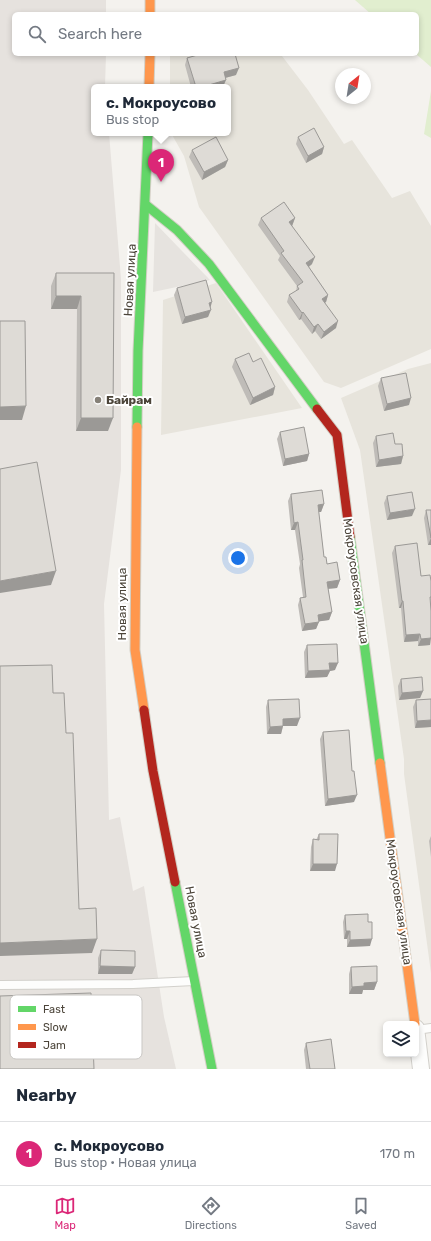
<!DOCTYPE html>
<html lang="en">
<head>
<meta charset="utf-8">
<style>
	body { margin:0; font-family:Rubik,sans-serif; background:#f2f2f3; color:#1f2937 }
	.controls { position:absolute; right:12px; bottom:12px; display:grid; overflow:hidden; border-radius:6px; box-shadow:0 2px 6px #0003 }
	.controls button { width:36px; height:36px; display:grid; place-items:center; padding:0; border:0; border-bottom:1px solid #e0e1e3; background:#fff; color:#1f2937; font:20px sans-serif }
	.compass { position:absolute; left:335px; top:68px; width:36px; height:36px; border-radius:50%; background:#fff; box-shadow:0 2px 6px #0003; rotate:30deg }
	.you { position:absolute; left:238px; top:558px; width:14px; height:14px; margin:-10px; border:3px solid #fff; border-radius:50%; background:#1a73e8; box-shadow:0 0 0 6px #1a73e833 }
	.badge { display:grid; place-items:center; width:26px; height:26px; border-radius:50%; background:#db2777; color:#fff; font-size:13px; font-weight:700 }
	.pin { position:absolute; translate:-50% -33px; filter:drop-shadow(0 1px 2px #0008) }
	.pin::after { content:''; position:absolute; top:21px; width:14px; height:12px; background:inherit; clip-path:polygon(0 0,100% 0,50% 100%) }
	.popup { position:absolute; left:91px; top:84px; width:140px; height:52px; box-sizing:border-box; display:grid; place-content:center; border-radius:6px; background:#fff; filter:drop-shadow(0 1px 3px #0005); font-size:13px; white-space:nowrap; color:#747a83 }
	.popup b { font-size:15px; color:#1f2937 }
	.popup::after { content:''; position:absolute; left:50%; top:100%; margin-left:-8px; border:8px solid transparent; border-top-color:#fff }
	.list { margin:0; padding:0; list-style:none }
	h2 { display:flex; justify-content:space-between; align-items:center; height:52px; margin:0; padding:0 16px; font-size:17px }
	h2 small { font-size:13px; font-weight:400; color:#747a83 }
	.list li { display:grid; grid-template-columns:26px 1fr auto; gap:12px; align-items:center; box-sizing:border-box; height:64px; padding:0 16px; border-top:1px solid #e0e1e3 }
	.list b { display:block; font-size:15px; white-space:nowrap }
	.list p { margin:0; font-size:13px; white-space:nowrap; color:#747a83 }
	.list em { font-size:13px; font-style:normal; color:#747a83 }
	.icon { flex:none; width:22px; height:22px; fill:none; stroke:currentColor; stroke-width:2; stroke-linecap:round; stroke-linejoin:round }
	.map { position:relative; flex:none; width:431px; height:1069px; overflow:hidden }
	.search { position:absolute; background:#fff; box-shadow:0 2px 6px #0003; left:12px; right:12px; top:12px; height:44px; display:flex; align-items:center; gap:10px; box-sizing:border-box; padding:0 14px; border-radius:6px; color:#747a83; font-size:15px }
	.sheet { height:116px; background:#fff }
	nav { display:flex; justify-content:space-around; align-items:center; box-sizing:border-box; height:56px; border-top:1px solid #e0e1e3; background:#fff; font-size:11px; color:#747a83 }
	nav a { display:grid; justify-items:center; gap:2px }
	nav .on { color:#db2777 }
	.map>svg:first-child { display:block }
</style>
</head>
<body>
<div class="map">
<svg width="431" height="1069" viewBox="0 0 431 1069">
	<rect width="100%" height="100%" fill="#f4f2ee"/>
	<!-- residential -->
	<g fill="#e7e4dc">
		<polygon points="170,54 279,54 282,56 308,90 344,144 352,140 392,198 410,191 431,226 431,349 341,388 324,382 199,207 184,156 171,133 228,133 228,87 170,87"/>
		<polygon points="216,283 302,408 161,435 163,300"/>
		<polygon points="431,363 431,973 404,774 404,759 360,450 341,398 408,369"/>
	</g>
	<!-- industrial -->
	<polygon fill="#e6e2de" points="0,0 106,0 106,14 14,14 14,54 106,54 105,87 94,87 94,133 109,133 121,279 121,470 104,604 109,820 120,817 133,891 144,886 164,1017 176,1069 0,1069"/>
	<!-- green -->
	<g fill="#e1eecf">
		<polygon points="355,0 431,0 431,67 416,54 417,14 371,14"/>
		<polygon points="431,91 431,138 424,134"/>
	</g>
	<!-- parking -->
	<polygon fill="#e6e3df" points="155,223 210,280 153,292"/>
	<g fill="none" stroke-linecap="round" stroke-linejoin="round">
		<defs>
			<g id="lane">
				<polyline points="0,985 133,984 194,981"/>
				<polyline points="416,1030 431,1028"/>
			</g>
			<polyline id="street" points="416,1028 421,1069"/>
			<g id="fast">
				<polyline points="146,205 177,230 209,264 317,409"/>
				<polyline points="137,427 138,351 148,133"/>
				<polyline points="350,537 380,763"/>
				<polyline points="175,882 212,1069"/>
			</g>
			<g id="slow">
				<polyline points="150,0 150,14"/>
				<polyline points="149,87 150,54"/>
				<polyline points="137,427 135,650 144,710"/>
				<polyline points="380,763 415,1024"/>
			</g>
			<g id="jam">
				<polyline points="317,409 337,435 350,537"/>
				<polyline points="144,710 153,771 175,882"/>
			</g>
		</defs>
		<!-- lane casing -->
		<use href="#lane" stroke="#d2d0cb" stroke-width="10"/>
		<!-- street casing -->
		<use href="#street" stroke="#d2d0cb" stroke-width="18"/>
		<!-- fast casing -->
		<use href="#fast" stroke="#d3cfc5" stroke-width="11"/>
		<!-- slow casing -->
		<use href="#slow" stroke="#d3cfc5" stroke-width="11"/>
		<!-- jam casing -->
		<use href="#jam" stroke="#d3cfc5" stroke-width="11"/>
		<!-- lane -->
		<use href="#lane" stroke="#fdfdfc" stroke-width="8"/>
		<!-- street -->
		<use href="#street" stroke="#fdfdfc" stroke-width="16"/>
		<!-- fast -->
		<use href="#fast" stroke="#63d668" stroke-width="9"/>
		<!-- slow -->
		<use href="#slow" stroke="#ff974d" stroke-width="9"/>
		<!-- jam -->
		<use href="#jam" stroke="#b3261e" stroke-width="9"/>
	</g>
	<!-- wall -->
	<g fill="#bfbcb8">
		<polygon points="196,54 235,54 236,75 225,78 223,87 191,87 185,65 187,58 196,55"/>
		<polygon points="298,137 324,147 322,154 306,163 296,144"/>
		<polygon points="192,150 228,160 225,167 202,180 189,157"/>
		<polygon points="261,218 295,218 292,226 312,264 309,267 328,295 326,302 325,303 336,328 321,339 315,331 312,334 301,319 299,320 287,302 289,295 296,291 297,286 278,260 280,256 258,225"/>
		<polygon points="56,273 114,273 108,431 76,431 77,309 51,309 51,286"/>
		<polygon points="177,288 210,308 208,317 182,324 174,295"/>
		<polygon points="235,359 253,362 275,387 273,395 250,405 232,367"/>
		<polygon points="381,378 409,405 384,411 378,386"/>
		<polygon points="280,432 309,454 307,461 283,466 277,439"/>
		<polygon points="376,436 395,444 403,456 401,464 376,467 373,443"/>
		<polygon points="291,494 324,504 321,512 318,512 324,557 327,564 340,580 337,588 328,589 332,612 329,620 319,621 316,629 302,631 298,605 300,598 303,597 299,568 300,564 295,530 291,530 288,501"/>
		<polygon points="387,496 412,516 387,520 384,503"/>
		<polygon points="426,510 431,510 431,545 428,545 424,518"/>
		<polygon points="395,546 421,576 431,581 430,645 418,646 418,641 404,642 401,608 399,608 392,553"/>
		<polygon points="307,645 335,670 330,671 327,677 305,678 304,652"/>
		<polygon points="401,679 423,691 420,698 399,700 398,686"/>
		<polygon points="431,699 431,727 415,728 413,707 416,700"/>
		<polygon points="268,700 297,726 283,726 281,734 267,734 266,707"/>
		<polygon points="323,732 352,771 354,802 325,806 320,739"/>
		<polygon points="319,834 335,871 310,871 311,847 313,839 316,840"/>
		<polygon points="431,836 431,857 429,841"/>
		<polygon points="345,915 368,922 370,946 347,947 347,939 344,939 343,922"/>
		<polygon points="101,950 135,967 132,974 98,974 98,958"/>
		<polygon points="351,967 377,982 374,990 363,990 362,994 349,994 349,974"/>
		<polygon points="306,1043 335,1069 306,1069 304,1050"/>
	</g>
	<!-- shaded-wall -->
	<g fill="#9b9996">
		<polygon points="239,68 236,75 221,79 224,72"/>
		<polygon points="226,80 223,87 202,87"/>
		<polygon points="324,147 322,154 306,163 308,156"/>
		<polygon points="228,160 225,167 202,180 204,172"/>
		<polygon points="295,218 292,226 287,229 289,222"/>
		<polygon points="315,257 312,264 304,270 306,263"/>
		<polygon points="328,295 326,302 319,306 322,299"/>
		<polygon points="56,296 81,296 77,309 51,309"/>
		<polygon points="212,302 210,309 209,303"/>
		<polygon points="211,310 208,317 182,324 185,317"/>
		<polygon points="303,312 301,319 299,320 302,313"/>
		<polygon points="338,321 336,328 321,339 324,332"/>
		<polygon points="318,324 315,331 312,334 314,327"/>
		<polygon points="275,387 273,395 250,405 253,398"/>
		<polygon points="411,398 409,405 384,411 387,404"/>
		<polygon points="26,406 22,420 0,420 0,407"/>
		<polygon points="81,418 113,418 108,431 76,431"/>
		<polygon points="309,454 307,461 283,466 285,459"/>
		<polygon points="403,456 401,464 376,467 379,460"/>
		<polygon points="324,504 321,512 315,512 318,505"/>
		<polygon points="415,509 412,516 387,520 390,513"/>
		<polygon points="298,522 295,530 291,530 294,523"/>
		<polygon points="431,538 431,545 428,545"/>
		<polygon points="56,571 51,585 0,593 0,581"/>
		<polygon points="340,580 337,588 324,589 327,582"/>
		<polygon points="402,601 403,601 401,608 399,608"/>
		<polygon points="332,612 329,620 315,622 318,615"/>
		<polygon points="319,622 316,629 302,631 305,624"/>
		<polygon points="420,634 418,641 404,642 406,635"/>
		<polygon points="431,638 430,645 418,646 421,639"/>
		<polygon points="329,663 338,663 335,670 330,671 327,677 305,678 308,671"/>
		<polygon points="423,691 420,698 399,700 402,693"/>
		<polygon points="300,718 297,726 280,726 283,719"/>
		<polygon points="431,720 431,727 415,728 417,721"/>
		<polygon points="283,726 281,734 267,734 270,727"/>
		<polygon points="357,795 354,802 325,806 328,799"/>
		<polygon points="313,864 337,864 335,871 310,871"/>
		<polygon points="346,931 350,931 347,939 344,939"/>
		<polygon points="97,939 92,953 0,956 0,943"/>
		<polygon points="372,939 370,946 347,947 350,940"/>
		<polygon points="100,966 135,967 132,974 98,974"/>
		<polygon points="377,982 374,990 363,990 362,994 349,994 352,987 364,983"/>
	</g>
	<!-- building -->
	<g fill="#dedbd6" stroke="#9b9996">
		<polygon points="201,54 235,54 239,68 224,72 226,80 202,87 196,87 187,58"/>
		<polygon points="314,128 324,147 308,156 298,137"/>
		<polygon points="216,137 228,160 204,172 192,150"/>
		<polygon points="284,202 295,218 289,222 315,257 306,263 328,295 322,299 338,321 324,332 318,324 314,327 303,312 302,313 289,295 299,289 297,286 303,282 281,253 284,251 261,218"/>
		<polygon points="56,273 114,273 113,418 81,418 81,296 56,296"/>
		<polygon points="206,280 212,302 209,303 211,310 185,317 177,288"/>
		<polygon points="0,321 25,321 26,406 0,407"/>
		<polygon points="249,353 253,362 261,358 275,387 253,398 235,359"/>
		<polygon points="406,373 411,398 387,404 381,378"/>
		<polygon points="304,427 309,454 285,459 280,432"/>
		<polygon points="393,433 395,444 402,444 403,456 379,460 376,436"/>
		<polygon points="37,462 56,571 0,581 0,469"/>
		<polygon points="322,490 324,504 318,505 324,557 326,557 327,564 337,562 340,580 327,582 332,612 318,615 319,622 305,624 300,598 306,597 302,560 303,560 298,522 294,523 291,494"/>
		<polygon points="412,492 415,509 390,513 387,496"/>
		<polygon points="426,510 431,510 431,538"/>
		<polygon points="417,543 421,576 430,575 431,581 431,597 430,597 431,611 431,638 421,639 420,634 406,635 403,601 402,601 395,546"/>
		<polygon points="337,644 338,663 329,663 330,670 308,671 307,645"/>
		<polygon points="52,665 53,693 64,693 66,733 73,733 79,909 96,908 97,939 0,943 0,666"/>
		<polygon points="422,677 423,691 402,693 401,679"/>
		<polygon points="299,699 300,718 283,719 283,726 270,727 268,700"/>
		<polygon points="431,699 431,720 417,721 416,700"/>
		<polygon points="349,730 352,771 354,771 357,795 328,799 323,732"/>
		<polygon points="319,834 338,834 337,864 313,864 313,839 319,840"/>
		<polygon points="368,914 368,922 372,922 372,939 350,940 350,931 346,931 345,915"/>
		<polygon points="101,950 135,951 135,967 100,966"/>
		<polygon points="377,966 377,982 364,983 364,986 352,987 351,967"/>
		<polygon points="91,993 94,1069 0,1069 0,996"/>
		<polygon points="331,1039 335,1069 310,1069 306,1043"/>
	</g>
	<!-- markers -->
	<circle fill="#868178" stroke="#fff" stroke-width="1.5" cx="98" cy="400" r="4"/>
	<g text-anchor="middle" stroke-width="4" stroke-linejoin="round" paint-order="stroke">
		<!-- street labels -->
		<g font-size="12" fill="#4b4439" stroke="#fff">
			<text transform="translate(130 280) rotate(-87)" y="4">Новая улица</text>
			<text transform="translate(356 581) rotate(82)" y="4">Мокроусовская улица</text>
			<text transform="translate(122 604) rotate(-90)" y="4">Новая улица</text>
			<text transform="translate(399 902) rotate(82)" y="4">Мокроусовская улица</text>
			<text transform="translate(196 922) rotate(79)" y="4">Новая улица</text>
		</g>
		<!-- poi labels -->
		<g font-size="12" font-weight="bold" fill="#4b4439" stroke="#fff" text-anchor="start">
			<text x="106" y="404">Байрам</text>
		</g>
	</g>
	<!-- legend -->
	<rect x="10" y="995" width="132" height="64" rx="6" fill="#fff" stroke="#c9c7c4" stroke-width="1"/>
	<rect x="18" y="1006" width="18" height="6" fill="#63d668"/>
	<rect x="18" y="1024" width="18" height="6" fill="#ff974d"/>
	<rect x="18" y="1042" width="18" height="6" fill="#b3261e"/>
	<g font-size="11" fill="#4b4439">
		<text x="43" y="1013">Fast</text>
		<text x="43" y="1031">Slow</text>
		<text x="43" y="1049">Jam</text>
	</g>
</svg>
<div class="controls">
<button><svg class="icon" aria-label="layers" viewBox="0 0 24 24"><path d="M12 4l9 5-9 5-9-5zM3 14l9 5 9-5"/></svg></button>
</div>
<svg class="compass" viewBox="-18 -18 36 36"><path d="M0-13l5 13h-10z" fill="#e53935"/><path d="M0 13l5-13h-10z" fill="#747a83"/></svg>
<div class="you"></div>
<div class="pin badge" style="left:161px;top:182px">1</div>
<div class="popup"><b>с. Мокроусово</b>Bus stop</div>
<div class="search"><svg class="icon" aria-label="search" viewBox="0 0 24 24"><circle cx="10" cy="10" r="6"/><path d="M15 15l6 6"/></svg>Search here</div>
</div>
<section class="sheet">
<h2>Nearby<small></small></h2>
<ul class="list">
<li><span class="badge">1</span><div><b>с. Мокроусово</b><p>Bus stop · Новая улица</p></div><em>170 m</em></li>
</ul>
</section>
<nav>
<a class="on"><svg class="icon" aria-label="map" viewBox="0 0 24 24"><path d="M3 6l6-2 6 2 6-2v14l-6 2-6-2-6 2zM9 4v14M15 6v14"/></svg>Map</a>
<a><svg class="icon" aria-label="directions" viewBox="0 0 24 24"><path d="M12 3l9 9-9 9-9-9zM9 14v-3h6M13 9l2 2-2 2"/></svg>Directions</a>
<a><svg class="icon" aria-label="saved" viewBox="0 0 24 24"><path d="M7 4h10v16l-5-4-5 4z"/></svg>Saved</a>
</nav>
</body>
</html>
